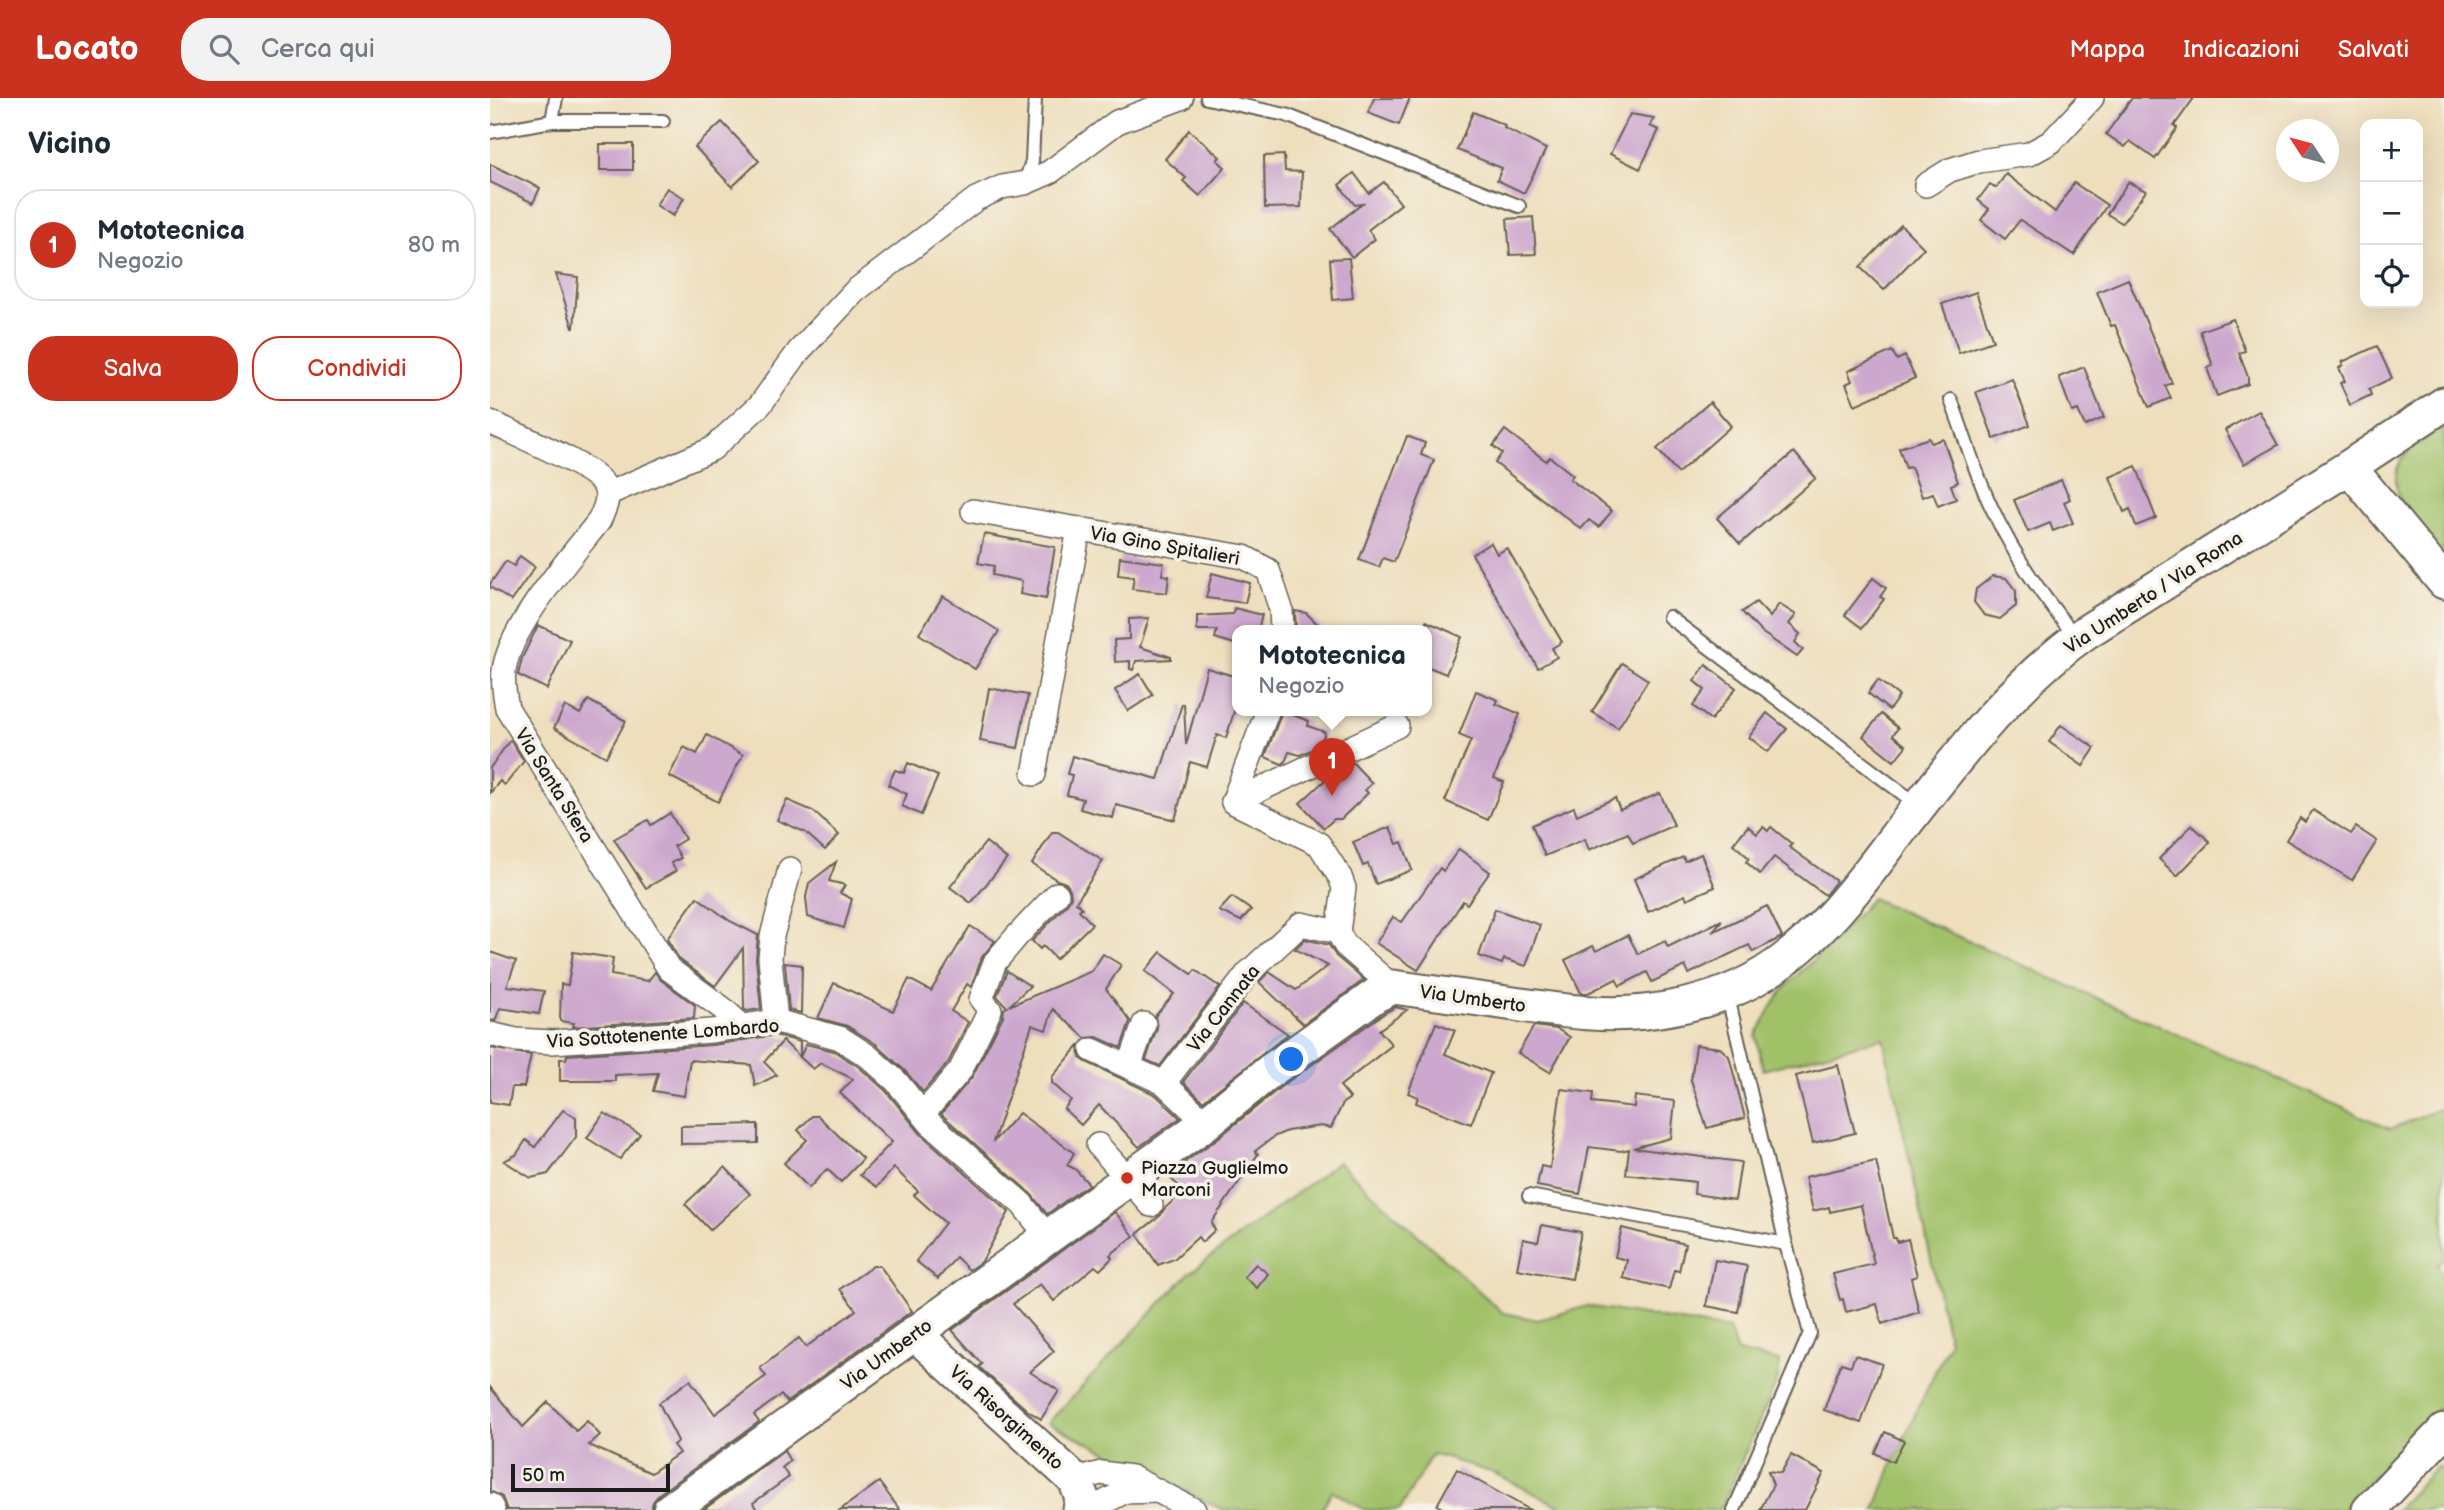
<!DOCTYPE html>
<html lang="it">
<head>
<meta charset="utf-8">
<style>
	body { margin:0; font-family:"Balsamiq Sans",sans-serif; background:#f2f2f3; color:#1f2937 }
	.controls { position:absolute; right:21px; top:21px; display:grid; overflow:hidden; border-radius:14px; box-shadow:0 7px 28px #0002 }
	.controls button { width:63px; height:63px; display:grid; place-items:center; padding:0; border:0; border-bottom:2px solid #e0e1e3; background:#fff; color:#1f2937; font:35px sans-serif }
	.compass { position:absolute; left:1786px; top:21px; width:63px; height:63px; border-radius:50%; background:#fff; box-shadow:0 7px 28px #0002; rotate:306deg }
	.scale { position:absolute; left:21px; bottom:18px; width:159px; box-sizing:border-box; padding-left:7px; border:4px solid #1c1c1c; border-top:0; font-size:19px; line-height:24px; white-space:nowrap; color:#1c1c1c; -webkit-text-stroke:5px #f7f3e8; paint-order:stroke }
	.you { position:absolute; left:802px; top:962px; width:24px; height:24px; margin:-18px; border:5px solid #fff; border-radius:50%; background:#1a73e8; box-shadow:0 0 0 10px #1a73e833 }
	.badge { display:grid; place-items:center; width:46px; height:46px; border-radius:50%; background:#c8321e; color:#fff; font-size:23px; font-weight:700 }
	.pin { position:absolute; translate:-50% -58px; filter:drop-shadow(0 2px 4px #0008) }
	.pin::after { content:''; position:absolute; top:37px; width:24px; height:21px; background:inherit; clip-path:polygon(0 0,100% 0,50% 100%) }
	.popup { position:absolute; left:742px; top:527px; width:200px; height:91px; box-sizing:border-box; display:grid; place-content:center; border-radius:14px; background:#fff; filter:drop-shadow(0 2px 5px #0005); font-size:23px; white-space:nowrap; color:#747a83 }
	.popup b { font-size:26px; color:#1f2937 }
	.popup::after { content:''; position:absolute; left:50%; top:100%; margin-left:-14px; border:14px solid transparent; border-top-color:#fff }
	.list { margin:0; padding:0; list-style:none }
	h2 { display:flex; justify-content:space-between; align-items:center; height:91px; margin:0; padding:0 28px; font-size:30px }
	h2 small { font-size:23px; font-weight:400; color:#747a83 }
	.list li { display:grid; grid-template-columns:46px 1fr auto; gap:21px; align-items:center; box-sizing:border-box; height:112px; margin:0 14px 14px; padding:0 14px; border:2px solid #e0e1e3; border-radius:28px }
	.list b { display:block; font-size:26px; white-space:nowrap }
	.list p { margin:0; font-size:23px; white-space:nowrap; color:#747a83 }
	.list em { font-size:23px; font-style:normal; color:#747a83 }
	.actions { display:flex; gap:14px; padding:21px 28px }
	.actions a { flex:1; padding:16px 0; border:2px solid #c8321e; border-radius:28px; text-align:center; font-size:24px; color:#c8321e }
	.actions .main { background:#c8321e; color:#fff }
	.icon { flex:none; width:38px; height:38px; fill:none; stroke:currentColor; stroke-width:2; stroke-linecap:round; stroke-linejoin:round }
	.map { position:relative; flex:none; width:1954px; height:1412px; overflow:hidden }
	header { display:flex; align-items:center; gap:42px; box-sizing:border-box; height:98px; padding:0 35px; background:#c8321e; color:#fff }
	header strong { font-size:33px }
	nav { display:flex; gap:38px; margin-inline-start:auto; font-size:24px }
	.search { width:490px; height:63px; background:#f2f2f3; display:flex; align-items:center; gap:18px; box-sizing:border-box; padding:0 24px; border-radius:28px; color:#747a83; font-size:26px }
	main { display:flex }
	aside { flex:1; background:#fff }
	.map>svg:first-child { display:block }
</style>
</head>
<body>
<header>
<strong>Locato</strong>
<div class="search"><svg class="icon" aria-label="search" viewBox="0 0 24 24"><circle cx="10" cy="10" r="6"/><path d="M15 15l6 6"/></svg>Cerca qui</div>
<nav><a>Mappa</a><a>Indicazioni</a><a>Salvati</a></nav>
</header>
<main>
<aside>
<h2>Vicino<small></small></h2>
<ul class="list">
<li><span class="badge">1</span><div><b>Mototecnica</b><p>Negozio</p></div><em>80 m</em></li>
</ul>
<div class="actions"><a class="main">Salva</a><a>Condividi</a></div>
</aside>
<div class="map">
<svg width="1954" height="1412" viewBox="0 0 1954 1412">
	<rect width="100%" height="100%" fill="#f7f3e8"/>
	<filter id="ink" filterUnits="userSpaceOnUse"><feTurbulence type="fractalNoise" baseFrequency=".0143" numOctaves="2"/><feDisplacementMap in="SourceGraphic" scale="14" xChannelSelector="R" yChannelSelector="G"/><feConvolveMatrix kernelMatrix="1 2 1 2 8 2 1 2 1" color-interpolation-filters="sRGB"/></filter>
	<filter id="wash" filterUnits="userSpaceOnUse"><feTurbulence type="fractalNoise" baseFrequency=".00686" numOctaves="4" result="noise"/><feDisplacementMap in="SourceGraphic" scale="28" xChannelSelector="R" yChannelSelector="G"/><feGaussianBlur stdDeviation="1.57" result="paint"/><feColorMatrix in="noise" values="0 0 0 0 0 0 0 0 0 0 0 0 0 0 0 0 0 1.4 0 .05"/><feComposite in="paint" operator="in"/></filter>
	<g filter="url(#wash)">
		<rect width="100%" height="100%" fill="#eedebc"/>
		<!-- green -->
		<g fill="#a1c169" stroke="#5e6e42" stroke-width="2">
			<path d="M1954 328V462C1933 437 1887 391 1914 358 1925 346 1941 337 1954 328Z"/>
			<polygon points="1382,800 1900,1031 1954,1009 1954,1160 1947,1167 1954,1181 1954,1305 1852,1412 1385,1412 1403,1364 1459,1244 1393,940 1273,972 1266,938 1281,910 1296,888 1346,841"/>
			<polygon points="848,1064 1013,1215 1048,1222 1097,1208 1239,1231 1247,1254 1289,1263 1288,1281 1230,1412 1077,1412 1004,1375 942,1356 910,1412 875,1412 842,1393 831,1412 733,1412 558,1325 698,1176"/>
			<polygon points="1948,1368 1954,1372 1954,1412 1906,1412"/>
		</g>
		<g id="blocks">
			<!-- building -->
			<g fill="#cda8ce">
				<polygon points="884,0 920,0 909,27 878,15"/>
				<polygon points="1642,0 1704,0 1684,28 1687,30 1665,61 1640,43 1635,49 1616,36"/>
				<polygon points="983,14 1015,27 1014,30 1056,51 1034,95 1007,82 1012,70 967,52"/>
				<polygon points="1140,16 1164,20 1160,28 1169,32 1150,71 1120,56"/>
				<polygon points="232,24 269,63 242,89 205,49"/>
				<polygon points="699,32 730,59 727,62 735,69 710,98 693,83 696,80 675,61"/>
				<rect x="110" y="46" width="33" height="26"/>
				<polygon points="794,57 795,73 812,74 811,109 775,110 774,58"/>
				<polygon points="0,66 50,90 43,105 0,84"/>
				<polygon points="864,75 879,95 894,84 911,106 878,132 885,141 862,159 840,131 872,106 865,107 849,87"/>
				<polygon points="1516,76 1565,114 1584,85 1617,107 1584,157 1530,122 1515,141 1491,122 1499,111 1488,102 1500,86 1506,90"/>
				<polygon points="1638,84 1656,93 1632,125 1617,116"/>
				<polygon points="177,90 194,100 183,118 166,107"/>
				<polygon points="1043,119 1046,156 1020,157 1017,121"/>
				<polygon points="1411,127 1434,150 1394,192 1370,169"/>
				<polygon points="859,160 863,200 843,202 840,161"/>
				<polygon points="66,176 88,179 84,230 83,230"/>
				<polygon points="1638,181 1682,285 1675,288 1681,300 1659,309 1625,227 1621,228 1607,194"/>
				<polygon points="1486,194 1503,243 1469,255 1452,206"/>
				<polygon points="1743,221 1755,253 1749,255 1758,279 1758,286 1727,298 1717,270 1723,268 1710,233"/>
				<polygon points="1887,248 1902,280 1879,291 1881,297 1860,307 1850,285 1855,283 1849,270 1853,267 1852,264"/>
				<polygon points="1402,253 1407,262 1415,258 1425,280 1365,307 1356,286 1362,283 1358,273"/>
				<polygon points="1594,269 1614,320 1595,328 1588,312 1582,314 1569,279"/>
				<polygon points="1522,281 1540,327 1504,341 1486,294"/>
				<polygon points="1220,304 1241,328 1188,375 1167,351"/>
				<polygon points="1769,313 1788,347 1754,366 1735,332"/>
				<polygon points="1015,332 1056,363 1060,359 1083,377 1080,381 1122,413 1109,429 1099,422 1091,431 1005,365 1012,355 1003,348"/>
				<polygon points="917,338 935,345 931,357 944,362 904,464 893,460 889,469 869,462"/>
				<polygon points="1439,340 1441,345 1453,341 1468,384 1461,387 1466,401 1448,408 1443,395 1432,399 1421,369 1416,370 1409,350"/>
				<polygon points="1304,354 1326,380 1250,446 1227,420"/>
				<polygon points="1646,368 1666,420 1646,428 1640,411 1634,414 1620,379"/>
				<polygon points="1571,382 1580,401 1574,404 1583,425 1563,433 1560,425 1538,434 1524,402"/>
				<polygon points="494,436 565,449 556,501 530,496 532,483 502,477 504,468 488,465"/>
				<polygon points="1001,445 1007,456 1017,450 1072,544 1062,550 1067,559 1048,570 982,456"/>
				<polygon points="30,458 45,469 21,503 0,489 0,486 16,463 24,468"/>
				<polygon points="630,459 674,465 672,477 679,478 677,495 642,491 644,479 628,477"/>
				<polygon points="722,475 760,485 755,505 716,500"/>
				<polygon points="1503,478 1516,480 1526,493 1526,508 1510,521 1494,517 1484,504 1486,491"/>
				<polygon points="1383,480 1396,490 1390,499 1394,501 1372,530 1355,517"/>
				<polygon points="453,498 509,533 485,571 429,536"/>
				<polygon points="1266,504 1280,519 1289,506 1306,517 1299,526 1310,536 1305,544 1313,552 1307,559 1270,533 1252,514"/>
				<polygon points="744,510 772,517 768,532 747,532 747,547 725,540 727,532 707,532 707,518 743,516"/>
				<polygon points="805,513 816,515 834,532 806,532"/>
				<polygon points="659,520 650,549 681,559 681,561 646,563 643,572 640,571 640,563 625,564 624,542 639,541 639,521"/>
				<polygon points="936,523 972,539 956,576 936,568"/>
				<polygon points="48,527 80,542 57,591 28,577 32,560"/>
				<polygon points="1132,565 1158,582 1128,630 1102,614"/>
				<polygon points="1216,567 1246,590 1221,622 1203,608 1215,592 1204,583"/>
				<polygon points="717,570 747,579 747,604 736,640 727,637 717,669 700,664 685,722 626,707 623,720 590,711 593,701 577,697 582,677 577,676 582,658 668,681 692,606 694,606 696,647"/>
				<polygon points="650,576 663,597 638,613 625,592"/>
				<polygon points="1388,582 1409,598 1399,612 1378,595"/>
				<polygon points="499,590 538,597 528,650 490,643"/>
				<polygon points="986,593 1008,602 1006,606 1030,616 1004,680 1014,684 998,722 955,703 981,642 969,637"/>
				<polygon points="98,602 136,623 116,659 64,630 75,608 90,616"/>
				<polygon points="792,613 819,623 818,628 835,634 830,648 810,657 799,654 795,664 792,666 775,659"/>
				<polygon points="1277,615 1297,631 1278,654 1259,639"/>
				<polygon points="1391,616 1408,630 1403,637 1416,648 1404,663 1373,638"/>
				<polygon points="1571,627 1605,650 1593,668 1559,644"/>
				<polygon points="217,637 253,657 228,704 179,678 194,649 207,656"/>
				<polygon points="20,642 34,663 15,687 10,683 0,695 0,670"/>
				<polygon points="862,664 882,685 875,692 878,695 851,721 844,721 834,730 810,705 846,672"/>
				<polygon points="418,665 448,678 431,717 412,708 417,696 398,687 405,672 414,675"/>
				<polygon points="1170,695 1184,727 1143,745 1138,735 1099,752 1095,741 1055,758 1042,727 1084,709 1087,717 1125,700 1130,712"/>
				<polygon points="297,702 323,713 349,737 335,752 315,734 287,722"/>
				<polygon points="1823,712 1861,736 1866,729 1887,743 1862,782 1796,742 1810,720 1815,724"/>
				<polygon points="180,715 195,741 184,748 191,760 181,765 186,773 156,790 124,741 158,722 161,727"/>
				<polygon points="1702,727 1720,744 1687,778 1669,761"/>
				<polygon points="1258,728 1267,736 1273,729 1278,733 1281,729 1302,746 1299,749 1346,783 1335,797 1284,759 1270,776 1256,764 1259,760 1243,746"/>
				<polygon points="900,729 907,746 912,744 922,772 886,786 878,766 873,768 863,744"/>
				<polygon points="562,734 568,734 613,763 586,804 592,810 589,812 602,826 566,861 553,848 550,851 542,843 577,806 581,799 580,791 576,785 567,782 542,766"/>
				<polygon points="496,744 517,761 481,805 460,789"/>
				<polygon points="969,751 1000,774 977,806 973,803 928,872 886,845 903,819 912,824 950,770 953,773"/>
				<polygon points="1211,756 1225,789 1197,801 1195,797 1158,814 1144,781 1193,759 1195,763"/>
				<polygon points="346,764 339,783 355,787 350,795 362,801 354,830 318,819 316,799 319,785"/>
				<polygon points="207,799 240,823 268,837 266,861 271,911 257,913 254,911 253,850 225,888 189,861 177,841"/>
				<polygon points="742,799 761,812 751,823 729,813"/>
				<polygon points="1277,808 1292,839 1263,854 1259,847 1199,876 1195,868 1162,884 1157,874 1130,888 1126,881 1098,895 1091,895 1075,862 1103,848 1106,853 1138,837 1148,856 1175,843 1178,849 1232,822 1222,834"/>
				<polygon points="1005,811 1050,827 1036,868 1014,861 1012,866 989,858"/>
				<polygon points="480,828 505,843 492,859 481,889 477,886 461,913 478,924 458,965 433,994 415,973 386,946 357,928 328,920 344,885 403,913 419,881 441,893"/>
				<polygon points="815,841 839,847 846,858 874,882 813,926 769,884 779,874 806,892 838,868 805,851"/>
				<polygon points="0,854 26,863 17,888 54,893 49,916 10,910 5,923 0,922"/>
				<polygon points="83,854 123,860 121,877 158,883 165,874 171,882 205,907 204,920 83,929 84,925 70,923 71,886 78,887"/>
				<polygon points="671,854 702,876 705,872 730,889 670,968 656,962 667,930 665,918 684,896 655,873"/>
				<polygon points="613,856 631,867 616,891 640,923 631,950 607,939 595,940 563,911 556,932 542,927 503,1044 529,1015 584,1055 577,1067 585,1071 599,1086 557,1116 541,1096 451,1016 482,979 513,918 514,911 517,909 507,898 517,873 540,888 519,908 602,873"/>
				<polygon points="295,865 312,867 311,915 299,912"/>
				<polygon points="753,905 798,936 713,1003 693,984"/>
				<polygon points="906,909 917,912 889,932 902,947 850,988 860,1000 853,1005 841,1030 831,1028 797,1033 785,1038 765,1053 768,1056 721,1125 725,1132 712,1144 708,1139 684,1161 668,1167 647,1136 671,1117 674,1111 694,1093 677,1077 728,1040 792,988 896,914"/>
				<polygon points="946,925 965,932 955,956 1001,975 981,1026 926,1005 928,999 918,995"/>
				<polygon points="1044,928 1067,931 1080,939 1060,974 1028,955"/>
				<polygon points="285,937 310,944 310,959 293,943 274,964 287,977 265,988 261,967 200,962 194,998 163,993 168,975 125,977 125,983 70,983 70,961 76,961 77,957 223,947"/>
				<polygon points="316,946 344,953 369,969 396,993 431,1036 519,1114 492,1163 479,1172 466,1159 448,1181 426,1163 455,1125 424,1097 428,1093 404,1070 387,1089 370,1077 402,1044 350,995 363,981 331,965 323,971 310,959"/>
				<polygon points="1206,947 1230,950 1239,958 1255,1020 1217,1030 1201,982"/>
				<polygon points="589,948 590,960 596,964 666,997 690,1020 649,1049 609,1007 591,1027 574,1011 581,1002 562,985 562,979"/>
				<polygon points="0,950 41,957 34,989 22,989 19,1007 0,1004"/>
				<polygon points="1348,967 1365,1035 1323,1045 1306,978"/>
				<polygon points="1071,991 1103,995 1102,1004 1144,1009 1145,998 1185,1003 1181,1040 1143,1050 1251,1064 1245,1102 1204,1096 1205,1084 1136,1076 1139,1051 1131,1053 1099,1049 1090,1096 1047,1088 1051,1068 1060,1070"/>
				<polygon points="73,1012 86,1019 86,1039 58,1076 41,1080 14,1063 26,1057 36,1042 45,1049"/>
				<polygon points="114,1015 150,1036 130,1061 97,1040"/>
				<polygon points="322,1018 328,1018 373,1061 351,1084 337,1071 319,1090 294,1065 317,1042 308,1032"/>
				<polygon points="268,1026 268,1045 191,1046 191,1028"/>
				<polygon points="1386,1063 1403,1140 1406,1140 1407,1144 1418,1141 1427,1178 1421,1180 1429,1214 1392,1226 1387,1206 1356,1214 1353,1201 1350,1202 1343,1176 1384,1166 1371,1107 1340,1114 1339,1109 1323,1113 1315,1079"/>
				<polygon points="235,1069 260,1096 220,1132 195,1106"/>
				<polygon points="625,1114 644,1138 620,1157 622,1160 610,1172 605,1168 564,1203 550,1186 523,1206 564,1253 540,1274 569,1293 551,1321 537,1312 489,1269 492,1266 462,1232"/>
				<polygon points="1052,1127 1091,1134 1082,1181 1027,1171 1033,1141 1048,1144"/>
				<polygon points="1132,1130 1195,1146 1189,1173 1184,1172 1179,1191 1133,1180 1137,1162 1125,1159"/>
				<polygon points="1225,1162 1257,1168 1248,1214 1216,1208"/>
				<polygon points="766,1166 778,1176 767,1190 754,1179"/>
				<polygon points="383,1168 390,1168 422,1213 297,1304 291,1297 264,1317 269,1324 169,1396 163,1404 161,1412 17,1412 12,1399 0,1393 0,1289 33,1329 58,1304 86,1333 97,1323 110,1337 99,1347 161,1375 189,1355 183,1347 188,1343 169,1305 200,1282 225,1316 276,1278 270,1270 309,1240 316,1249 366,1212 350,1191"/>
				<polygon points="1365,1257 1392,1266 1371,1325 1334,1312 1351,1265 1361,1268"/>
				<polygon points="1395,1334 1414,1343 1403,1364 1385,1355"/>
				<polygon points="294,1353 300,1363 292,1370 299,1379 263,1405 267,1412 213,1412"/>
				<polygon points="1301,1357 1334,1375 1315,1412 1270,1412 1283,1387 1278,1373 1291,1375"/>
				<polygon points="967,1371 997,1388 1040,1412 956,1412 947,1407"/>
				<polygon points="389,1384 410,1412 350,1412"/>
			</g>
		</g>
	</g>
	<g filter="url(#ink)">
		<use href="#blocks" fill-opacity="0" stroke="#666054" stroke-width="2"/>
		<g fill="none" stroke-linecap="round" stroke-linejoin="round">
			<defs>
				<g id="lane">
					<polyline points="717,0 796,17 1029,108"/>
					<polyline points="62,23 66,0"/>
					<polyline points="0,34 62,23 173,23"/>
					<polyline points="535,84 542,63 545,0"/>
					<path d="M1461 302C1474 336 1484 371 1499 404 1521 453 1552 499 1587 540"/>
					<polyline points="1179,519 1429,708"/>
					<polyline points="1237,895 1296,1146 1320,1235 1244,1412"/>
					<polyline points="1039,1098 1296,1146"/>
				</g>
				<g id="street">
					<polyline points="1436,87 1460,72 1489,63 1539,56 1561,44 1602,0"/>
					<path d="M0 324C24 336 102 367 114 387 121 399 114 412 109 423 81 459 19 529 14 573 12 585 15 598 17 610L179 871 232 910 252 928"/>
					<polyline points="117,396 222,351 270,307 309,253 365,193 486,101 512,89 535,85 560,74 627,24 691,0"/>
					<polyline points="483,413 589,431"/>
					<polyline points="778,612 743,704 829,746 850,779 854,790 848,834 855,847 903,889"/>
					<polyline points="544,676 589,431 754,459 778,472 791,511 792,532"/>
					<polyline points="743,704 907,628"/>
					<polyline points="286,923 280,860 282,838 300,771"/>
					<polyline points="0,936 26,942 62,944 222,933 286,923 350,940 378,958 406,983 440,1025 532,1106 557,1138"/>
					<polyline points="602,952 674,985"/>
					<polyline points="639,969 654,926"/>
					<polyline points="433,1016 470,973 500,912 491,901 505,864 527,838 567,796"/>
					<polyline points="716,1025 674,985 758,875 811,826 848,834"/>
					<polyline points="608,1047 661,1107"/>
					<polyline points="585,1382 611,1375 641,1379 704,1412"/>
					<polyline points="0,1407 3,1412"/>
					<polyline points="599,1412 634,1394 667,1393"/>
				</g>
				<g id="secondary">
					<polyline points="1859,369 1954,484"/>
					<polyline points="424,1235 585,1382 592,1400 590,1412"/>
					<path d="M180 1412 716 1025 780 973 886 897 903 889C944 895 984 900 1024 906 1067 912 1112 919 1155 914 1198 909 1239 898 1275 875 1331 840 1370 786 1409 734 1465 662 1521 587 1596 534L1859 369 1954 306"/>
					<polyline points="1879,1412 1954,1333"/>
				</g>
			</defs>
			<!-- lane casing -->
			<use href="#lane" stroke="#666054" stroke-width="16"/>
			<!-- street casing -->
			<use href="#street" stroke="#666054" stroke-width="26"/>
			<!-- secondary casing -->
			<use href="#secondary" stroke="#666054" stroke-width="37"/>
			<!-- lane -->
			<use href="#lane" stroke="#fff" stroke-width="12"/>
			<!-- street -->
			<use href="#street" stroke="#fff" stroke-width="23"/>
			<!-- secondary -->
			<use href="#secondary" stroke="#fff" stroke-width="33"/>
		</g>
	</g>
	<!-- markers -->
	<circle fill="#c8321e" stroke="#f7f3e8" stroke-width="2.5" cx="637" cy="1080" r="7"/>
	<g text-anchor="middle" stroke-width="7" stroke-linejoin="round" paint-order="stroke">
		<!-- street labels -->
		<g font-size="19" fill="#1c1c1c" stroke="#f7f3e8">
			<text transform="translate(675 447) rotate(10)" y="7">Via Gino Spitalieri</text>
			<text transform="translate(1663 494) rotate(-33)" y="7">Via Umberto / Via Roma</text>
			<text transform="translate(65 687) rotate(58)" y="7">Via Santa Sfera</text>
			<text transform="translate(983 900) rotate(8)" y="7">Via Umberto</text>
			<text transform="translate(733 910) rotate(-52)" y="7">Via Cannata</text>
			<text transform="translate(173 935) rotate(-4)" y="7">Via Sottotenente Lombardo</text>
			<text transform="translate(396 1256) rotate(-36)" y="7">Via Umberto</text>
			<text transform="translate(517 1319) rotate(42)" y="7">Via Risorgimento</text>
		</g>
		<!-- poi labels -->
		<g font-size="19" fill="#1c1c1c" stroke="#f7f3e8" text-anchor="start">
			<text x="651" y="1076">Piazza Guglielmo<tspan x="651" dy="22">Marconi</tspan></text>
		</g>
	</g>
</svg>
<div class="controls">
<button>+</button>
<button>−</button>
<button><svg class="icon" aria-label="locate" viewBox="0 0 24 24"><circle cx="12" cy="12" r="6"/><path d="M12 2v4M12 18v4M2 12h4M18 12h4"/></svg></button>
</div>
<svg class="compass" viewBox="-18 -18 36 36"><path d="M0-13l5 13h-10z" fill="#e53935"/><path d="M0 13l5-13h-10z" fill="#747a83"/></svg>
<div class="scale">50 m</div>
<div class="you"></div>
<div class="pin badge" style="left:842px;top:698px">1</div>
<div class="popup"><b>Mototecnica</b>Negozio</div>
</div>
</main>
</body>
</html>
